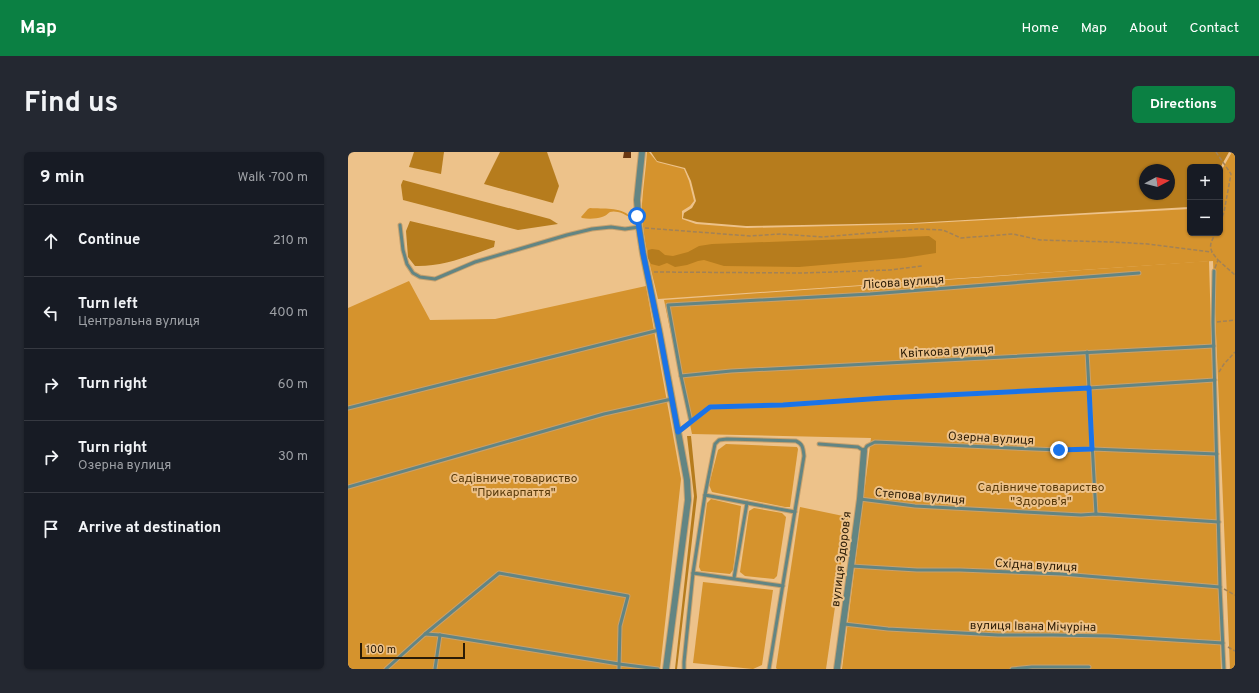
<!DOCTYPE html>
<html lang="en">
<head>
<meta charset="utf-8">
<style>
	body { margin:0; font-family:Overpass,sans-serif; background:#242831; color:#f1f3f6 }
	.controls { position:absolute; right:12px; top:12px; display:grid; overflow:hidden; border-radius:6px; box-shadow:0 1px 3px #0004 }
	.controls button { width:36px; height:36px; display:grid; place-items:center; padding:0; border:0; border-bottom:1px solid #363941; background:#171b24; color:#f1f3f6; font:20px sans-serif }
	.compass { position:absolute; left:791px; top:12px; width:36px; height:36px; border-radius:50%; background:#171b24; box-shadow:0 1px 3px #0004; rotate:83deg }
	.scale { position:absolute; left:12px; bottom:10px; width:105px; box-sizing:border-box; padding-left:4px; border:2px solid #2b1b05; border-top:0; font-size:11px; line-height:14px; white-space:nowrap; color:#2b1b05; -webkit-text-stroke:3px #edc28a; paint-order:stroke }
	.stop { position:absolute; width:12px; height:12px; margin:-9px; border:3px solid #1a73e8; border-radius:50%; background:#fff }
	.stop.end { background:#1a73e8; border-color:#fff; box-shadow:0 1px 4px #0008 }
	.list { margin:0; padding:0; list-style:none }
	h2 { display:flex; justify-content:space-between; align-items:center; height:52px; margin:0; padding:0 16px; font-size:17px }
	h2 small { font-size:13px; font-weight:400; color:#9ea1a6 }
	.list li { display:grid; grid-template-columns:26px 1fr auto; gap:12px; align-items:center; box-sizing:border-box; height:72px; padding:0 16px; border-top:1px solid #363941 }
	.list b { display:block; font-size:15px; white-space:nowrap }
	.list p { margin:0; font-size:13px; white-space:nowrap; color:#9ea1a6 }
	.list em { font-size:13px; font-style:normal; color:#9ea1a6 }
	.icon { flex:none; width:22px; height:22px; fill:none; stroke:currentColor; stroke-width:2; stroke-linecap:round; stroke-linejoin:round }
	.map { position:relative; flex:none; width:887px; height:517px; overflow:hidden; border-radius:6px }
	header { display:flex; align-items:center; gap:24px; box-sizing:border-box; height:56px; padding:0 20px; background:#0b8043; color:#fff }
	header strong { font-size:19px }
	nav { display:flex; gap:22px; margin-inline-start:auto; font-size:14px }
	.intro { display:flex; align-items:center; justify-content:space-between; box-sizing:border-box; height:96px; padding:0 24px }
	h1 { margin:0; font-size:28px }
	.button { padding:10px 18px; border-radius:6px; background:#0b8043; color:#fff; font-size:14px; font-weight:700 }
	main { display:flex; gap:24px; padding:0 24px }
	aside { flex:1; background:#171b24; border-radius:6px; box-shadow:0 1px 3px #0004 }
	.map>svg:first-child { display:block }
</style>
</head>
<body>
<header>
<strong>Map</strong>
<nav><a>Home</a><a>Map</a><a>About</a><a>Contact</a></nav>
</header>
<div class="intro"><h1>Find us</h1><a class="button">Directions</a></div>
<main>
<aside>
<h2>9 min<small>Walk · 700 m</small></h2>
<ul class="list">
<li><svg class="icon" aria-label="ahead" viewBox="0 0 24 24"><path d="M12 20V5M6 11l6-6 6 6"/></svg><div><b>Continue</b></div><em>210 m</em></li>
<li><svg class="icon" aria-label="left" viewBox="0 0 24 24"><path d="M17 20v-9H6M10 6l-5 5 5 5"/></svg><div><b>Turn left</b><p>Центральна вулиця</p></div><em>400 m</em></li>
<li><svg class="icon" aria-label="right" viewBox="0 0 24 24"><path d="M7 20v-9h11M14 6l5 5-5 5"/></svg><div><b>Turn right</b></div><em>60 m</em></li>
<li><svg class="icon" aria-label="right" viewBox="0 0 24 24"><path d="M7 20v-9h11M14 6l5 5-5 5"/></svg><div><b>Turn right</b><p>Озерна вулиця</p></div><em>30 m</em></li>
<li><svg class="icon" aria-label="arrive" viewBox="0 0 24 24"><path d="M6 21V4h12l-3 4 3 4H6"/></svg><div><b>Arrive at destination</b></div></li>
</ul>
</aside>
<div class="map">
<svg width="887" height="517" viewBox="0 0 887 517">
	<rect width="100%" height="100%" fill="#edc28a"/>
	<!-- green -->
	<g fill="#d5932d">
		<path d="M299 0H301L309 10 336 17 341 29 346 49 342 54 334 59V67L348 72 399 76 564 72 842 57V81H872V21L884 0H887V517H882L865 109 310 147C303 116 293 84 294 52 295 35 298 17 299 0Z"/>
		<path d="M242 56C255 57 272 55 282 64L281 65C277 62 268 58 262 60 259 62 258 64 254 65 248 67 240 67 234 66L233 65 240 57Z"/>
		<polygon points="861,109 873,517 494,517 523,286 344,282 316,148"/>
		<polygon points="61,129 82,168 147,167 298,134 333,327 312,517 0,517 0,156"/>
		<polygon points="378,292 449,295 450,297 442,355 437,355 364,340 361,333 370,298"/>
		<polygon points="363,347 393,354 385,418 382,422 353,419 351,415 359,351"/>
		<polygon points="452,355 500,365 478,517 429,517 428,516"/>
		<polygon points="406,356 434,361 438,365 429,424 426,427 397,424 392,420 401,359"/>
		<polygon points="355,430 425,438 414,513 405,517 345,511"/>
	</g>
	<!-- forest -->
	<g fill="#b67c1d" fill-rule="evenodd">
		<polygon points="66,0 96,0 93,22 61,15"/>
		<polygon points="152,0 199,0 211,34 205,51 136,32"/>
		<path d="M303 0H881L872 16V15H842V55H841L564 71 398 74 349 70 335 66 336 61 344 56 348 49 343 29 337 16 309 9ZM797 18H821V42H797Z"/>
		<polygon points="55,28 202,67 210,72 170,78 55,48 53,33"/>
		<path d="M62 69 147 89 146 95C121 104 94 115 67 114L60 105 58 79Z"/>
		<polygon points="581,84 588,89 588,101 556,106 451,115 376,114 356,108 350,109 339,113 327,115 319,111 311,114 303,112 299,105 300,98 304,97 311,98 317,103 325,104 340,100 351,94 364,92"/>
		<polygon points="339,284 343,284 349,345 329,517 327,517 346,344"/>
	</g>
	<!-- building -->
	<polygon fill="#693711" points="276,0 283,0 283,6 275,6"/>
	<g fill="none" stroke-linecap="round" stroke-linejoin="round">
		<defs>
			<g id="service">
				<polyline points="52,73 55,98 59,112 65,121 72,125 87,127 127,110 219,83 244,77 263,75 277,77 291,75"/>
				<polyline points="866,119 865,170 872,435 876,517"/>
				<polyline points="739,200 748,362"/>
				<polyline points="333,224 383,219 866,194"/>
				<polyline points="0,256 311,178"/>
				<polyline points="343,270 333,224 320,153 522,142 791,121"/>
				<polyline points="330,280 362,255 435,253 536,246 741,236 867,228"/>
				<polyline points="471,292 510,295 516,299 519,294 527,290 711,298 744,297 869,302"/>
				<polyline points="0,335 256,262 324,247"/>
				<polyline points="357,343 447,360"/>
				<polyline points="512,347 567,354 733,363 748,362 871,370"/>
				<polyline points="503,414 569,418 612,418 714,422 872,435"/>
				<polyline points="345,421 435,434"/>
				<polyline points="386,426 399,351"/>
				<polyline points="496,472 540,477 650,483 705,483 761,484 875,491"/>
				<polyline points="77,482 92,483 271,512 310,517"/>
				<polyline points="38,517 77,482 151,421 280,444 272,474 271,517"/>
				<polyline points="87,517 92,483"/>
				<path d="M336 517V510L345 421 357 343 367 292 371 288 379 287 448 289C455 292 455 296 456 304L421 517"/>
				<polyline points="664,517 684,515 741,515"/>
			</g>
			<g id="minor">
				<polyline points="294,0 289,48 291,75 295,101 311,178 339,328 340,348 318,517"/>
				<polyline points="489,517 512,347 516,299"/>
			</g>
		</defs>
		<!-- service casing -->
		<use href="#service" stroke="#c6a16f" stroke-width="5"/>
		<!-- minor casing -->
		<use href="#minor" stroke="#c6a16f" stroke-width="8"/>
		<!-- path -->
		<g stroke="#a28257" stroke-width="1.5" stroke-dasharray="4 2" stroke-linecap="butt">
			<polyline points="868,0 883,22 876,60 872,71"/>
			<polyline points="297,76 402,84 432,82 475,85 569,77 595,78 613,86 665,82 692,88 764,90 800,92 864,100"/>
			<polyline points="870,108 887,123"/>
			<path d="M867 116 870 108C861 97 860 94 868 81"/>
			<polyline points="306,120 455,121 542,118 574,114"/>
			<polyline points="869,170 887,168"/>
			<polyline points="871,220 876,212 887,200"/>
			<polyline points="876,437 887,443"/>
			<polyline points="880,495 887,499"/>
		</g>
		<!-- service -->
		<use href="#service" stroke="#628583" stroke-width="3"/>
		<!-- minor -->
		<use href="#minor" stroke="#628583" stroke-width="6"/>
	</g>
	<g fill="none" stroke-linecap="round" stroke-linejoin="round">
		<!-- route -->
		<polyline stroke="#1a73e8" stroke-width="5" points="289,64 295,101 311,178 330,280 362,255 435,253 536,246 741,236 744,297 711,298"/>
	</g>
	<g text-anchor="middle" stroke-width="4" stroke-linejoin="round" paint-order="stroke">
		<!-- street labels -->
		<g font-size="12" fill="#2b1b05" stroke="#edc28a">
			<text transform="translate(555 130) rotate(-4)" y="4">Лісова вулиця</text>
			<text transform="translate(599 199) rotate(-3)" y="4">Квіткова вулиця</text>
			<text transform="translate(643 286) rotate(3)" y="4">Озерна вулиця</text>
			<text transform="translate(572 344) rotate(5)" y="4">Степова вулиця</text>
			<text transform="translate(493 407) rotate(-83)" y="4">вулиця Здоровʼя</text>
			<text transform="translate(688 413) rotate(3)" y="4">Східна вулиця</text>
			<text transform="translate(685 474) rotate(1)" y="4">вулиця Івана Мічуріна</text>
		</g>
		<!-- park labels -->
		<g font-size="12" fill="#593a09" stroke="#edc28a">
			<text x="166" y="330">Садівниче товариство<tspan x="166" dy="14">"Прикарпаття"</tspan></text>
			<text x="693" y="339">Садівниче товариство<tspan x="693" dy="14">"Здоров'я"</tspan></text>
		</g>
	</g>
</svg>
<div class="controls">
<button>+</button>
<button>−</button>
</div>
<svg class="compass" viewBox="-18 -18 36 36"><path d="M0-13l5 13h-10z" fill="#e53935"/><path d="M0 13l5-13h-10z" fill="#9ea1a6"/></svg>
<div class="scale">100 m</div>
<div class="stop" style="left:289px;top:64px"></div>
<div class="stop end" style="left:711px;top:298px"></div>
</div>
</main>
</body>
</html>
